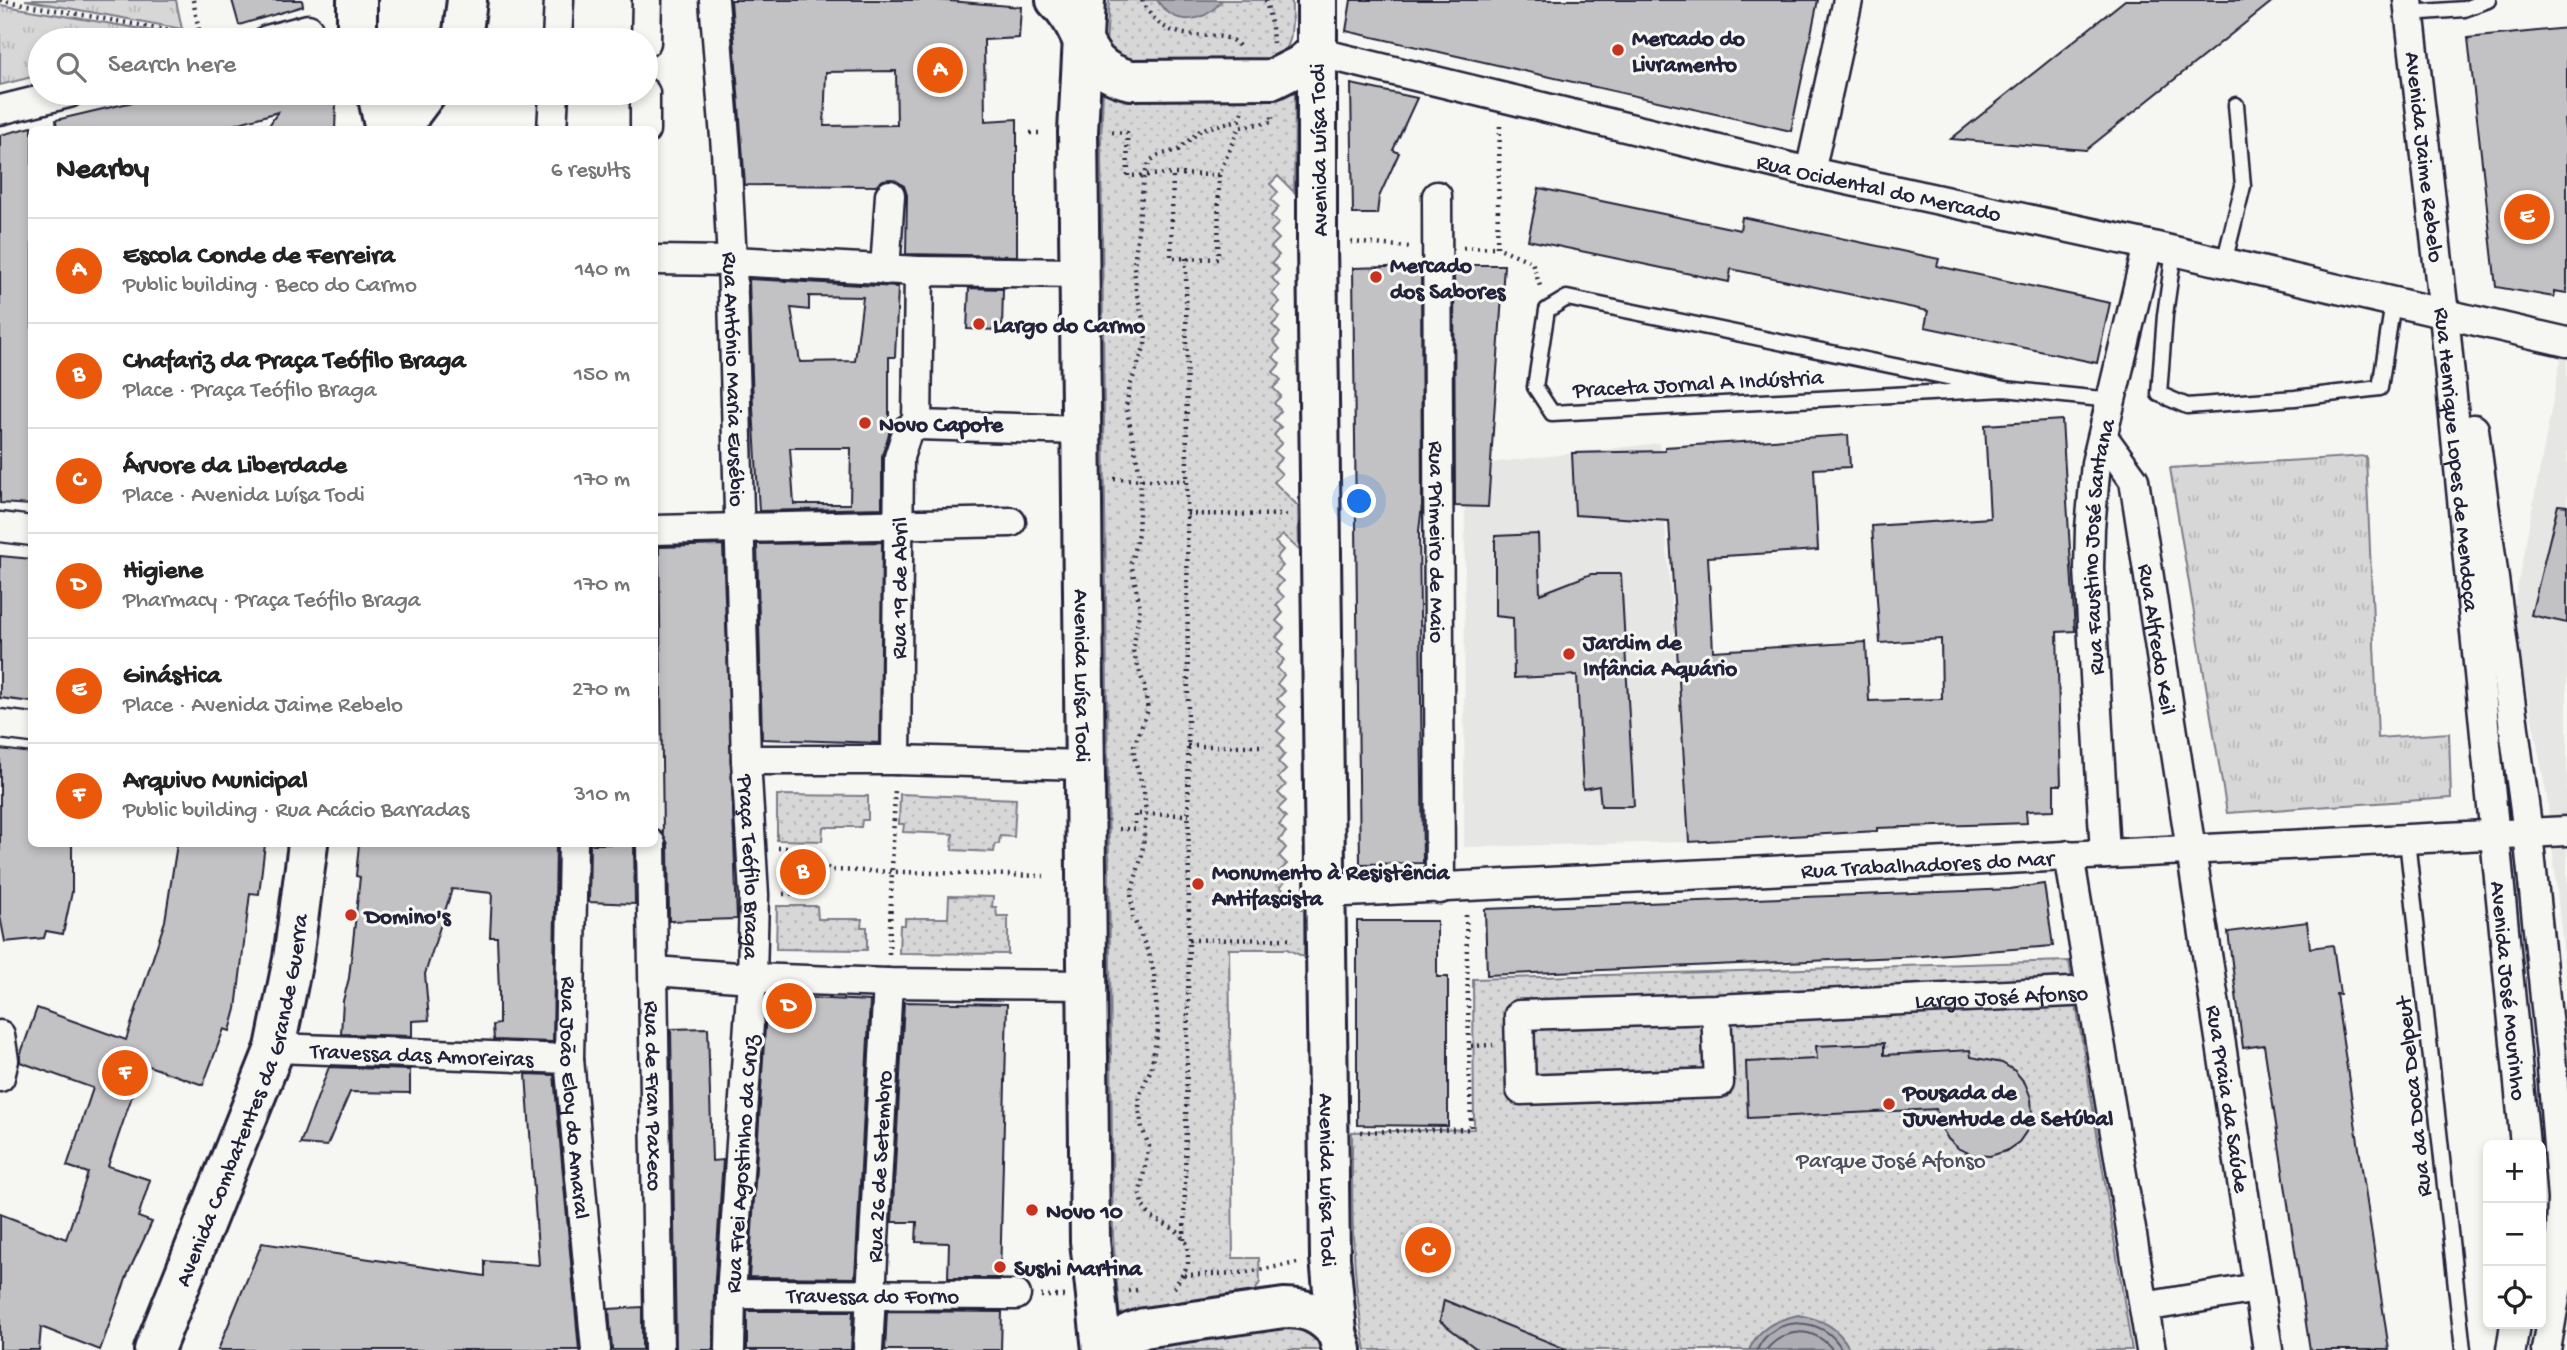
<!DOCTYPE html>
<html lang="en">
<head>
<meta charset="utf-8">
<style>
	body { margin:0; font-family:"Gochi Hand",sans-serif; background:#f6f6f6; color:#222 }
	.controls { position:absolute; right:21px; bottom:21px; display:grid; overflow:hidden; border-radius:10px; box-shadow:0 4px 10px #0003 }
	.controls button { width:63px; height:63px; display:grid; place-items:center; padding:0; border:0; border-bottom:2px solid #e0e0e0; background:#fff; color:#222; font:35px sans-serif }
	.you { position:absolute; left:1360px; top:502px; width:24px; height:24px; margin:-18px; border:5px solid #fff; border-radius:50%; background:#1a73e8; box-shadow:0 0 0 10px #1a73e833 }
	.badge { display:grid; place-items:center; width:46px; height:46px; border-radius:50%; background:#ea580c; color:#fff; font-size:23px; font-weight:700 }
	.pin { position:absolute; translate:-50% -50%; border:4px solid #fff; box-shadow:0 2px 7px #0006 }
	.list { margin:0; padding:0; list-style:none }
	h2 { display:flex; justify-content:space-between; align-items:center; height:91px; margin:0; padding:0 28px; font-size:30px }
	h2 small { font-size:23px; font-weight:400; color:#767676 }
	.list li { display:grid; grid-template-columns:46px 1fr auto; gap:21px; align-items:center; box-sizing:border-box; height:105px; padding:0 28px; border-top:2px solid #e0e0e0 }
	.list b { display:block; font-size:26px; white-space:nowrap }
	.list p { margin:0; font-size:23px; white-space:nowrap; color:#767676 }
	.list em { font-size:23px; font-style:normal; color:#767676 }
	.icon { flex:none; width:38px; height:38px; fill:none; stroke:currentColor; stroke-width:2; stroke-linecap:round; stroke-linejoin:round }
	.map { position:relative; flex:none; width:2567px; height:1350px; overflow:hidden }
	.search { position:absolute; background:#fff; box-shadow:0 4px 10px #0003; left:28px; top:28px; width:630px; height:77px; display:flex; align-items:center; gap:18px; box-sizing:border-box; padding:0 24px; border-radius:38px; color:#767676; font-size:26px }
	.panel { position:absolute; background:#fff; box-shadow:0 4px 10px #0003; left:28px; top:126px; width:630px; height:721px; border-radius:10px }
	.map>svg:first-child { display:block }
</style>
</head>
<body>
<div class="map">
<svg width="2567" height="1350" viewBox="0 0 2567 1350">
	<defs>
		<pattern id="grass-tufts" width="24" height="20" patternUnits="userSpaceOnUse" patternTransform="scale(1.75)"><rect width="24" height="20" fill="#d7d7d7"/><path d="M3 7l-1-3M5 7V3M7 7l1-3M15 17l-1-3M17 17v-4M19 17l1-3" fill="none" stroke="#b8b8b9"/></pattern>
		<pattern id="park-dots" width="8" height="8" patternUnits="userSpaceOnUse" patternTransform="scale(1.75)"><rect width="8" height="8" fill="#d7d7d7"/><path d="M2 2h.1M6 6h.1" fill="none" stroke="#b8b8b9" stroke-width="1.8" stroke-linecap="round"/></pattern>
	</defs>
	<rect width="100%" height="100%" fill="#f6f6f2"/>
	<filter id="ink" filterUnits="userSpaceOnUse"><feTurbulence type="fractalNoise" baseFrequency=".0143" numOctaves="2"/><feDisplacementMap in="SourceGraphic" scale="14" xChannelSelector="R" yChannelSelector="G"/><feConvolveMatrix kernelMatrix="1 2 1 2 8 2 1 2 1" color-interpolation-filters="sRGB"/></filter>
	<g filter="url(#ink)">
		<!-- built -->
		<g fill="#e6e6e4">
			<polygon points="2567,327 2567,987 2547,797 2512,614"/>
			<polygon points="1659,443 1689,842 1464,847 1465,466"/>
		</g>
		<!-- grass -->
		<g fill="url(#grass-tufts)" stroke="#7c7c89" stroke-width="2">
			<polygon points="25,0 176,0 182,29"/>
			<polygon points="0,5 183,36 169,40 40,40 40,75 0,85"/>
			<polygon points="2366,456 2378,738 2449,733 2451,798 2227,813 2170,468"/>
		</g>
		<!-- park -->
		<g fill="url(#park-dots)" stroke="#7c7c89" stroke-width="2">
			<path d="M1109 0H1292C1291 21 1296 47 1276 60L1123 63 1106 45Z"/>
			<polygon points="1295,89 1294,192 1278,176 1270,184 1278,192 1271,200 1279,207 1271,216 1279,223 1271,231 1279,239 1271,247 1279,255 1272,263 1279,270 1272,278 1279,286 1272,294 1280,302 1272,310 1280,317 1272,325 1280,333 1273,341 1280,349 1273,357 1280,364 1273,372 1281,380 1273,388 1281,396 1274,403 1281,411 1273,420 1281,427 1274,435 1282,443 1274,451 1282,458 1274,466 1282,474 1274,482 1298,506 1299,550 1283,535 1275,542 1283,550 1276,558 1283,566 1275,574 1283,581 1276,589 1284,597 1276,605 1283,613 1276,621 1284,628 1276,637 1284,644 1277,652 1284,660 1277,668 1284,675 1277,684 1285,691 1277,699 1285,707 1277,715 1285,722 1277,731 1285,738 1278,746 1285,754 1278,762 1286,770 1278,778 1286,785 1278,793 1286,801 1278,809 1286,817 1279,825 1286,832 1279,840 1286,848 1279,856 1287,864 1279,872 1287,879 1280,887 1304,911 1304,957 1287,949 1229,949 1233,1258 1259,1258 1260,1282 1253,1295 1120,1320 1113,1236 1101,140 1103,91"/>
			<polygon points="900,794 1016,799 1014,837 1000,836 999,844 995,844 994,852 952,850 953,834 903,832 904,824 899,824"/>
			<polygon points="777,795 868,796 868,820 862,820 861,827 823,827 822,841 777,840"/>
			<polygon points="949,896 993,897 992,907 996,907 997,916 1008,916 1008,954 899,953 900,925 905,925 905,918 948,918"/>
			<polygon points="777,906 817,906 818,919 862,919 861,927 867,927 867,950 776,949"/>
			<path d="M2069 961 2132 1350H1366C1351 1278 1352 1206 1352 1132L1474 1129 1473 979Z"/>
			<polygon points="1301,1324 1317,1338 1320,1350 1136,1350 1139,1347"/>
		</g>
		<!-- water -->
		<g fill="#adadb3" stroke="#757583" stroke-width="2">
			<path d="M1157 0H1222C1204 24 1174 27 1157 0Z"/>
			<path d="M1798 1315C1822 1319 1839 1327 1850 1350H1749C1758 1328 1776 1320 1798 1315Z"/>
		</g>
		<g fill="none" stroke-linecap="round" stroke-linejoin="round">
			<!-- shore -->
			<g stroke="#5a5a6b" stroke-width="2">
				<path d="M1757 1350C1773 1314 1825 1315 1842 1350"/>
				<path d="M1766 1350C1786 1327 1813 1326 1833 1350"/>
			</g>
		</g>
		<!-- building -->
		<g fill="#c2c2c4" stroke="#22223b" stroke-width="2" fill-rule="evenodd">
			<polygon points="232,0 302,0 303,6 239,25"/>
			<path d="M731 0H937L1021 7 1019 38 984 40 985 121 1017 119V256L906 254 907 195 904 186 892 179 883 180 876 186 745 185ZM896 71 897 125 824 126 826 72Z"/>
			<polygon points="1351,0 1818,0 1791,131 1346,31"/>
			<polygon points="2125,0 2274,0 2086,150 1951,139"/>
			<polygon points="2567,28 2567,119 2564,120 2567,147 2567,293 2554,291 2554,297 2496,287 2468,38"/>
			<polygon points="1351,84 1417,98 1393,150 1399,153 1379,197 1377,214 1353,214"/>
			<polygon points="171,93 332,93 336,104 335,130 266,130 278,112 215,130 57,130 56,120"/>
			<polygon points="32,127 32,505 0,503 0,135"/>
			<polygon points="1539,188 1740,230 1742,217 1939,259 1937,266 2110,303 2097,363 1925,327 1928,311 1731,269 1729,282 1528,240"/>
			<polygon points="1459,265 1504,265 1488,507 1455,506 1454,266"/>
			<polygon points="1421,266 1422,505 1419,531 1423,863 1360,864 1353,268"/>
			<path d="M749 279 898 287 895 357H889V434L882 456V508L759 511 753 408ZM809 296 863 297 855 361 800 362 791 308 809 310ZM790 448H851L850 504H794Z"/>
			<polygon points="969,288 1003,289 1002,330 967,329"/>
			<polygon points="2062,420 2075,631 2057,632 2061,785 2054,785 2054,810 2026,811 2027,823 1877,828 1877,831 1689,842 1669,521 1575,515 1572,453 1665,451 1665,447 1848,435 1850,467 1814,469 1818,550 1708,557 1713,651 1866,642 1869,701 1942,699 1941,639 1880,643 1872,526 1990,518 1985,425"/>
			<polygon points="2558,505 2567,506 2567,623 2531,615"/>
			<polygon points="1538,534 1540,594 1591,574 1621,574 1634,806 1601,806 1599,786 1583,789 1577,675 1514,678 1513,618 1495,616 1495,536"/>
			<polygon points="882,542 880,743 762,739 757,544"/>
			<polygon points="723,545 737,919 669,921 668,844 663,834 659,547"/>
			<polygon points="0,556 32,559 32,702 0,698"/>
			<polygon points="0,749 32,753 32,844 72,844 72,892 63,934 46,931 44,938 5,942 0,916"/>
			<polygon points="177,844 265,844 259,894 250,893 236,1009 230,1031 224,1029 203,1085 143,1064 108,1166 150,1180 138,1217 152,1222 129,1271 100,1350 41,1327 39,1350 0,1350 0,1214 66,1239 88,1173 67,1166 93,1088 20,1062 20,1056 37,1008 126,1040 165,921"/>
			<polygon points="359,844 556,844 553,1042 494,1040 493,1025 499,1024 499,991 497,937 490,937 492,893 452,889 425,974 429,1020 412,1021 412,1036 341,1034 343,1001 349,978 360,877 356,876"/>
			<polygon points="590,844 634,844 635,904 589,902"/>
			<polygon points="2044,884 2053,946 1922,956 1487,975 1485,909 1966,891 2010,889"/>
			<polygon points="1357,921 1437,921 1437,977 1448,977 1448,1126 1357,1125"/>
			<polygon points="2307,922 2310,948 2333,945 2340,994 2336,994 2389,1350 2310,1350 2264,1045 2243,1048 2228,932"/>
			<polygon points="767,996 870,1001 855,1278 749,1277"/>
			<polygon points="904,1002 1007,1004 1000,1278 948,1278 949,1243 916,1242 917,1222 892,1222"/>
			<polygon points="708,1028 712,1161 723,1160 714,1293 713,1350 676,1350 671,1029"/>
			<polygon points="1884,1043 1884,1055 1970,1050 1971,1057 2002,1063 2015,1071 2025,1083 2031,1098 2032,1114 2028,1129 2019,1142 2006,1151 1990,1156 1974,1155 1959,1149 1948,1139 1940,1125 1936,1109 1748,1118 1746,1062 1817,1059 1816,1046"/>
			<polygon points="329,1067 410,1070 410,1093 350,1092 327,1146 300,1144"/>
			<polygon points="526,1074 554,1075 579,1350 218,1350 262,1243 485,1276 485,1261 539,1265"/>
			<polygon points="1444,1300 1566,1349 1565,1350 1478,1350 1440,1321"/>
			<polygon points="642,1307 642,1350 612,1350 609,1309"/>
			<polygon points="747,1311 853,1311 851,1350 747,1350"/>
			<polygon points="887,1311 1002,1312 1001,1350 885,1350"/>
		</g>
		<g fill="none" stroke-linecap="round" stroke-linejoin="round">
			<defs>
				<g id="lane">
					<polyline points="2410,13 2464,9 2488,0"/>
					<polyline points="2174,251 2165,315 2159,394 2187,406 2295,398 2380,388 2393,302"/>
					<polyline points="2224,263 2243,186 2236,105"/>
					<polyline points="2005,389 1552,413 1535,387 1547,310 1567,298 2005,389 2111,400"/>
					<polyline points="2407,840 2463,1350"/>
				</g>
				<g id="street">
					<path id="s1" d="M714 0 726 150 732 261 746 760"/>
					<path id="s2" d="M2408 0 2444 314 2525 1145"/>
					<polyline points="267,40 308,29"/>
					<polyline points="557,40 559,0"/>
					<polyline points="646,42 647,0"/>
					<path id="s3" d="M1316 52 1810 172 2148 245 2567 342"/>
					<polyline points="645,93 645,130"/>
					<polyline points="0,110 69,93"/>
					<polyline points="552,130 554,93"/>
					<polyline points="1810,172 1848,0"/>
					<path id="s4" d="M1437 196 1440 889"/>
					<polyline points="654,260 732,261 919,271"/>
					<polyline points="885,270 890,195"/>
					<polyline points="1080,273 919,271 917,425 1081,430"/>
					<polyline points="2474,429 2528,833 2551,1056 2562,1199 2560,1269 2546,1350"/>
					<path id="s5" d="M2103 437 2134 480 2268 1350"/>
					<polyline points="0,527 32,531"/>
					<polyline points="654,530 1011,522"/>
					<polyline points="0,724 32,728"/>
					<path id="s6" d="M896 760 899 457 908 429 917 425"/>
					<path id="s7" d="M1085 765 896 760H746L754 895 752 978 888 983 1088 985"/>
					<path id="s8" d="M573 844 569 1059 596 1350"/>
					<path id="s9" d="M651 844 659 1350"/>
					<path id="s10" d="M2105 854 2089 568 2090 528 2096 463 2148 245"/>
					<polyline points="2069,855 2151,1350"/>
					<path id="s11" d="M1326 893 2567 831"/>
					<polyline points="654,971 752,978 731,1294 730,1350"/>
					<path id="s12" d="M1716 1009 1719 1083 1521 1090 1519 1015 1716 1009 2091 991"/>
					<polyline points="0,1035 4,1060 0,1077"/>
					<path id="s13" d="M275 1048 569 1059"/>
					<path id="s14" d="M731 1294 1016 1295"/>
					<polyline points="2144,1307 2257,1288"/>
					<path id="s15" d="M868 1350 888 983"/>
					<polyline points="2511,1350 2515,1324"/>
				</g>
				<g id="secondary">
					<polyline points="377,93 385,130"/>
					<polyline points="404,130 411,113 426,93"/>
					<path id="s16" d="M154 1350 275 1048 293 959 308 844"/>
				</g>
				<g id="primary">
					<polyline points="357,0 357,40"/>
					<path d="M1056 0C1089 30 1077 68 1131 80L1273 79 1301 65 1316 52"/>
					<path id="s17" d="M1085 0 1078 132 1090 1241 1102 1350"/>
					<path id="s18" d="M1317 0V242L1330 1258 1337 1332 1342 1350"/>
					<polyline points="462,40 467,0"/>
					<path d="M1114 1350 1130 1333 1144 1328 1284 1308C1308 1308 1321 1314 1337 1332"/>
				</g>
			</defs>
			<!-- lane casing -->
			<use href="#lane" stroke="#22223b" stroke-width="19"/>
			<!-- street casing -->
			<use href="#street" stroke="#22223b" stroke-width="33"/>
			<!-- secondary casing -->
			<use href="#secondary" stroke="#22223b" stroke-width="44"/>
			<!-- primary casing -->
			<use href="#primary" stroke="#22223b" stroke-width="44"/>
			<!-- path -->
			<g stroke="#22223b" stroke-width="4.5" stroke-dasharray="2 5" stroke-linecap="butt">
				<polyline points="0,0 200,36"/>
				<polyline points="193,0 201,40"/>
				<path d="M1142 0C1168 56 1221 22 1239 46"/>
				<polyline points="1266,0 1272,28 1273,43"/>
				<polyline points="1500,126 1497,247 1532,262 1541,289"/>
				<polyline points="1112,132 1127,133 1128,176 1173,174"/>
				<polyline points="1030,133 1044,133"/>
				<polyline points="1219,175 1173,174 1171,258 1218,259 1219,175 1239,127 1272,122 1272,112"/>
				<polyline points="1351,242 1409,247"/>
				<polyline points="1463,248 1497,247"/>
				<polyline points="1114,479 1187,481"/>
				<polyline points="1187,514 1288,515"/>
				<polyline points="1188,746 1265,746"/>
				<polyline points="1119,829 1135,829 1135,814 1189,815"/>
				<polyline points="778,848 804,848 830,870 1044,876"/>
				<polyline points="783,894 803,893 830,870"/>
				<polyline points="1466,915 1469,1046 1493,1045"/>
				<polyline points="1189,940 1293,939"/>
				<polyline points="889,954 895,788"/>
				<polyline points="1361,1132 1471,1129 1469,1046"/>
				<polyline points="1184,1240 1189,940 1186,258"/>
				<polyline points="1184,1275 1242,1273 1297,1263"/>
				<polyline points="1174,1288 1188,1265 1188,1245 1176,1230 1151,1217 1142,1205 1140,1192 1149,1146 1142,1128 1139,1108 1140,1094 1151,1069 1158,1030 1154,973 1149,954 1133,917 1131,894 1142,855 1146,814 1144,791 1134,757 1134,746 1148,710 1144,685 1133,651 1140,607 1131,563 1138,533 1141,479 1126,406 1130,386 1145,345 1146,330 1136,291 1134,266 1144,176 1150,161 1159,155 1178,150 1202,129 1239,120 1242,112"/>
				<polyline points="1128,1291 1138,1290"/>
				<polyline points="1041,1296 1064,1296"/>
			</g>
			<!-- lane -->
			<use href="#lane" stroke="#f6f6f2" stroke-width="14"/>
			<!-- street -->
			<use href="#street" stroke="#f6f6f2" stroke-width="28"/>
			<!-- secondary -->
			<use href="#secondary" stroke="#f6f6f2" stroke-width="38"/>
			<!-- primary -->
			<use href="#primary" stroke="#f6f6f2" stroke-width="38"/>
		</g>
	</g>
	<!-- markers -->
	<g fill="#c8321e" stroke="#f6f6f2" stroke-width="2.5">
		<circle cx="1618" cy="50" r="7"/>
		<circle cx="1376" cy="277" r="7"/>
		<circle cx="979" cy="324" r="7"/>
		<circle cx="865" cy="423" r="7"/>
		<circle cx="1569" cy="654" r="7"/>
		<circle cx="1198" cy="884" r="7"/>
		<circle cx="351" cy="915" r="7"/>
		<circle cx="1889" cy="1104" r="7"/>
		<circle cx="1032" cy="1210" r="7"/>
		<circle cx="1000" cy="1267" r="7"/>
	</g>
	<g text-anchor="middle" stroke-width="6" stroke-linejoin="round" paint-order="stroke">
		<!-- poi labels -->
		<g font-size="23" font-weight="bold" fill="#22223b" stroke="#f6f6f2" text-anchor="start">
			<text x="1632" y="45">Mercado do<tspan x="1632" dy="26">Livramento</tspan></text>
			<text x="1390" y="272">Mercado<tspan x="1390" dy="26">dos Sabores</tspan></text>
			<text x="993" y="332">Largo do Carmo</text>
			<text x="879" y="431">Novo Capote</text>
			<text x="1583" y="649">Jardim de<tspan x="1583" dy="26">Infância Aquário</tspan></text>
			<text x="1212" y="879">Monumento à Resistência<tspan x="1212" dy="26">Antifascista</tspan></text>
			<text x="365" y="923">Domino's</text>
			<text x="1903" y="1099">Pousada de<tspan x="1903" dy="26">Juventude de Setúbal</tspan></text>
			<text x="1046" y="1218">Novo 10</text>
			<text x="1014" y="1275">Sushi Martina</text>
		</g>
		<!-- street labels -->
		<g font-size="23" fill="#22223b" stroke="#f6f6f2">
			<text transform="translate(1317 150) rotate(-91)" y="8">Avenida Luísa Todi</text>
			<text dy="8" stroke="none"><textPath href="#s2" startOffset="158">Avenida Jaime Rebelo</textPath></text>
			<text dy="8" stroke="none"><textPath href="#s3" startOffset="579">Rua Ocidental do Mercado</textPath></text>
			<text dy="8" stroke="none"><textPath href="#s1" startOffset="380">Rua António Maria Eusébio</textPath></text>
			<text transform="translate(1698 382) rotate(-3)" y="8">Praceta Jornal A Indústria</text>
			<text dy="8" stroke="none"><textPath href="#s2" startOffset="462">Rua Henrique Lopes de Mendoça</textPath></text>
			<text dy="8" stroke="none"><textPath href="#s4" startOffset="346">Rua Primeiro de Maio</textPath></text>
			<text dy="8" stroke="none"><textPath href="#s10" startOffset="308">Rua Faustino José Santana</textPath></text>
			<text dy="8" stroke="none"><textPath href="#s6" startOffset="172">Rua 19 de Abril</textPath></text>
			<text dy="8" stroke="none"><textPath href="#s5" startOffset="214">Rua Alfredo Keil</textPath></text>
			<text dy="8" stroke="none"><textPath href="#s17" startOffset="676">Avenida Luísa Todi</textPath></text>
			<text dy="8" stroke="none"><textPath href="#s11" startOffset="602">Rua Trabalhadores do Mar</textPath></text>
			<text dy="8" stroke="none"><textPath href="#s7" startOffset="446">Praça Teófilo Braga</textPath></text>
			<text dy="8" stroke="none"><textPath href="#s2" startOffset="996">Avenida José Mourinho</textPath></text>
			<text dy="8" stroke="none"><textPath href="#s12" startOffset="830">Largo José Afonso</textPath></text>
			<text dy="8" stroke="none"><textPath href="#s13" startOffset="147">Travessa das Amoreiras</textPath></text>
			<text dy="8" stroke="none"><textPath href="#s8" startOffset="254">Rua João Eloy do Amaral</textPath></text>
			<text dy="8" stroke="none"><textPath href="#s9" startOffset="252">Rua de Fran Paxeco</textPath></text>
			<text transform="translate(2412 1097) rotate(-96)" y="8">Rua da Doca Delpeut</text>
			<text dy="8" stroke="none"><textPath href="#s16" startOffset="266">Avenida Combatentes da Grande Guerra</textPath></text>
			<text dy="8" stroke="none"><textPath href="#s5" startOffset="679">Rua Praia da Saúde</textPath></text>
			<text transform="translate(740 1164) rotate(-86)" y="8">Rua Frei Agostinho da Cruz</text>
			<text dy="8" stroke="none"><textPath href="#s15" startOffset="184">Rua 26 de Setembro</textPath></text>
			<text dy="8" stroke="none"><textPath href="#s18" startOffset="1180">Avenida Luísa Todi</textPath></text>
			<text dy="8" stroke="none"><textPath href="#s14" startOffset="142">Travessa do Forno</textPath></text>
		</g>
		<!-- park labels -->
		<g font-size="23" fill="#4f4f62" stroke="#f6f6f2">
			<text x="1891" y="1167">Parque José Afonso</text>
		</g>
	</g>
</svg>
<div class="controls">
<button>+</button>
<button>−</button>
<button><svg class="icon" aria-label="locate" viewBox="0 0 24 24"><circle cx="12" cy="12" r="6"/><path d="M12 2v4M12 18v4M2 12h4M18 12h4"/></svg></button>
</div>
<div class="you"></div>
<div class="pin badge" style="left:940px;top:70px">A</div>
<div class="pin badge" style="left:803px;top:872px">B</div>
<div class="pin badge" style="left:1428px;top:1250px">C</div>
<div class="pin badge" style="left:789px;top:1006px">D</div>
<div class="pin badge" style="left:2527px;top:217px">E</div>
<div class="pin badge" style="left:125px;top:1073px">F</div>
<div class="search"><svg class="icon" aria-label="search" viewBox="0 0 24 24"><circle cx="10" cy="10" r="6"/><path d="M15 15l6 6"/></svg>Search here</div>
<section class="panel">
<h2>Nearby<small>6 results</small></h2>
<ul class="list">
<li><span class="badge">A</span><div><b>Escola Conde de Ferreira</b><p>Public building · Beco do Carmo</p></div><em>140 m</em></li>
<li><span class="badge">B</span><div><b>Chafariz da Praça Teófilo Braga</b><p>Place · Praça Teófilo Braga</p></div><em>150 m</em></li>
<li><span class="badge">C</span><div><b>Árvore da Liberdade</b><p>Place · Avenida Luísa Todi</p></div><em>170 m</em></li>
<li><span class="badge">D</span><div><b>Higiene</b><p>Pharmacy · Praça Teófilo Braga</p></div><em>170 m</em></li>
<li><span class="badge">E</span><div><b>Ginástica</b><p>Place · Avenida Jaime Rebelo</p></div><em>270 m</em></li>
<li><span class="badge">F</span><div><b>Arquivo Municipal</b><p>Public building · Rua Acácio Barradas</p></div><em>310 m</em></li>
</ul>
</section>
</div>
</body>
</html>
